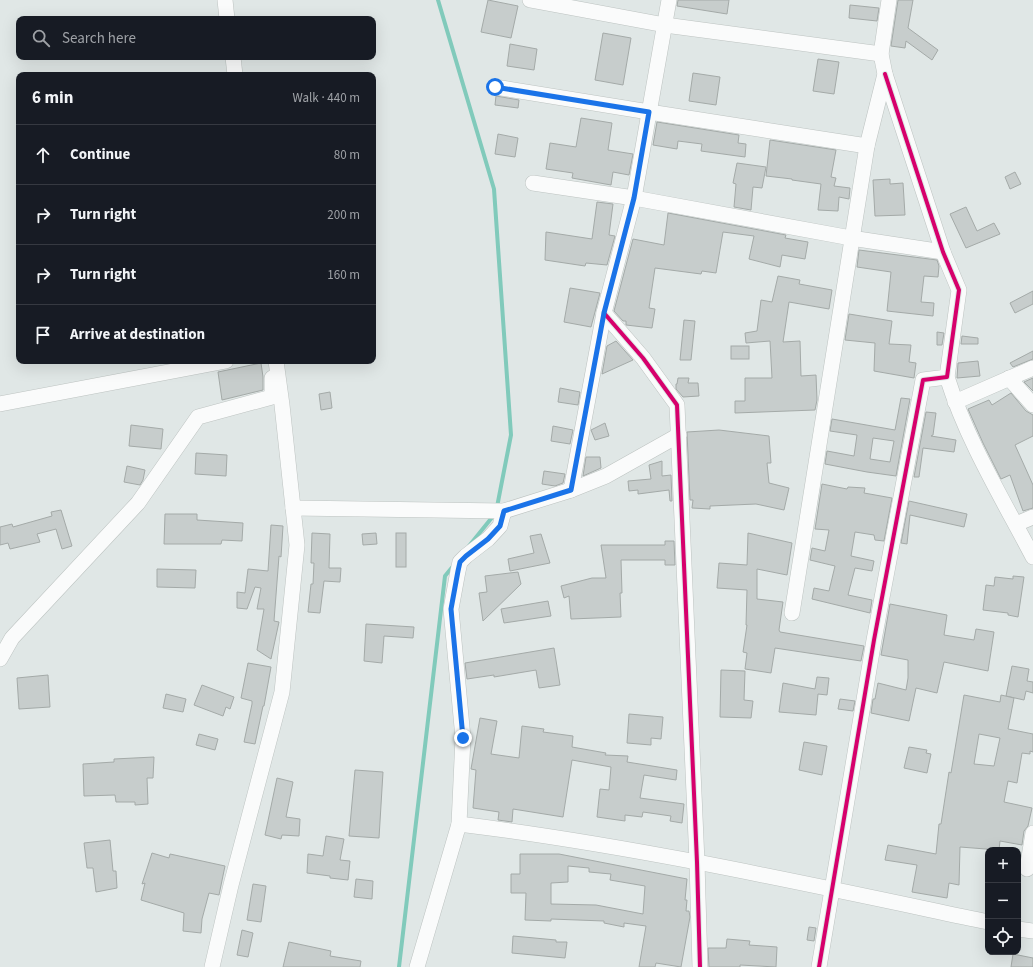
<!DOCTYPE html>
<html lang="en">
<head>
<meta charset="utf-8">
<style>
	body { margin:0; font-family:"Source Sans 3",sans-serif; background:#20242c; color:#f1f3f6 }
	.controls { position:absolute; right:12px; bottom:12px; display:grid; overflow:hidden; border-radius:8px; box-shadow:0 4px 16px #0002 }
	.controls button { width:36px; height:36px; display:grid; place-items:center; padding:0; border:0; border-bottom:1px solid #363941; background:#171b24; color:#f1f3f6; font:20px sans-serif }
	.stop { position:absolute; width:12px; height:12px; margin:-9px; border:3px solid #1a73e8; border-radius:50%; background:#fff }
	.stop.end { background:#1a73e8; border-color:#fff; box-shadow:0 1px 4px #0008 }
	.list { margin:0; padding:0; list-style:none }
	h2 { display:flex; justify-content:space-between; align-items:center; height:52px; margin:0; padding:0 16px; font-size:17px }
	h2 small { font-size:13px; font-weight:400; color:#9ea1a6 }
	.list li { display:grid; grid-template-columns:26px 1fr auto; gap:12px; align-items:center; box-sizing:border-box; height:60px; padding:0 16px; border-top:1px solid #363941 }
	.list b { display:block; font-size:15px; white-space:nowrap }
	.list em { font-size:13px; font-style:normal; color:#9ea1a6 }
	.icon { flex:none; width:22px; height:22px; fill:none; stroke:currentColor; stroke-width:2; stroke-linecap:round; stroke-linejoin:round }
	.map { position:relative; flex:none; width:1033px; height:967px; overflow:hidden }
	.search { position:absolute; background:#171b24; box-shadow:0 4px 16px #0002; left:16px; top:16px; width:360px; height:44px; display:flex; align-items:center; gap:10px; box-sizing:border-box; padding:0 14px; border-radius:8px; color:#9ea1a6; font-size:15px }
	.panel { position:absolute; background:#171b24; box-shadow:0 4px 16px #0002; left:16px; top:72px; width:360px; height:292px; border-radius:8px }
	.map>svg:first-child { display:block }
</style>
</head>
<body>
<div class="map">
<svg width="1033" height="967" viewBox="0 0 1033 967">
	<rect width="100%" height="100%" fill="#e0e7e6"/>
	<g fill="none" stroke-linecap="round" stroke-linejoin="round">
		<!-- stream -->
		<g stroke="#81cabb" stroke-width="4">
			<polyline points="438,0 494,189 511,435 497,507"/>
			<polyline points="469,546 494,515"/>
			<polyline points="399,967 445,576 454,565"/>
		</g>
	</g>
	<!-- building -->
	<g fill="#c7cdcc" stroke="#a4aaa8" fill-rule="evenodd">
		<polygon points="488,0 518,6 511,38 481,32"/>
		<polygon points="678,0 729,0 727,14 677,6"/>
		<polygon points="898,0 913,0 908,28 938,50 932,60 906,41 905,48 891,46"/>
		<polygon points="850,5 879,8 877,21 849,18"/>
		<polygon points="603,33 631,38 623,85 595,80"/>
		<polygon points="510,44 537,49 534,70 507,66"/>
		<polygon points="818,59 839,62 834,94 813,91"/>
		<polygon points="693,73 720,77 716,105 689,101"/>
		<polygon points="496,96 519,100 518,108 495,105"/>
		<polygon points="581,118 612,123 608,150 633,154 629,175 613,172 611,185 572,178 573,173 546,169 550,143 576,147"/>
		<polygon points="657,122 739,135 738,143 746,144 745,157 701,151 702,144 678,141 677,149 653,145"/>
		<polygon points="498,134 518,138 515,157 495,154"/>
		<polygon points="770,140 836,150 831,177 836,178 834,186 850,188 849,199 839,197 838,211 818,210 821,184 792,180 792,179 766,176"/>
		<polygon points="737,163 766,167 762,188 753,187 751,210 734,207 736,184 733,183"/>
		<polygon points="1015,172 1021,184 1010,189 1005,177"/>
		<polygon points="890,179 890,184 903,183 905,215 875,216 873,180"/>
		<polygon points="597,202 613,204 609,235 615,236 607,265 586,263 585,266 545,260 546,232 592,239"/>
		<polygon points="966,207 977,231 994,223 1000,234 966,248 950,214"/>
		<polygon points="668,213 786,235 785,238 808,242 805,259 782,255 780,267 749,259 754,236 723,232 716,273 702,271 701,274 655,268 649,308 655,309 652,328 626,325 626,321 623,321 614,311 633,239 664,245"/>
		<polygon points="859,250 937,260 939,266 938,277 924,276 921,302 934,303 933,316 887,311 891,272 857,267"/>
		<polygon points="778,276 800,280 799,284 832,290 829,309 789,302 783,342 800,341 801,376 816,375 817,400 815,410 735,413 735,401 745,401 745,378 772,378 770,341 746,343 745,333 757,331 761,300 772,302"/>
		<polygon points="570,288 600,293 591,327 564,322"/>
		<polygon points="1033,291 1033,304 1015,313 1010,303"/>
		<polygon points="849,314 892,321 889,344 911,345 909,362 916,363 914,378 874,371 875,343 845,340"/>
		<polygon points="684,320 695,321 691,360 680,360"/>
		<polygon points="937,332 944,333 942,345 937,345"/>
		<polygon points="962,336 978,338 978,344 961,344"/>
		<polygon points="616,341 633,360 602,374 607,346"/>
		<rect x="731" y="346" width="18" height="13"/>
		<polygon points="1033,351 1033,359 1013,367 1010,363"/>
		<polygon points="978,361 980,376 957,378 958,363"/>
		<polygon points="261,363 263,377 263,390 222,400 218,372"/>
		<polygon points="678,378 689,378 688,383 698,383 699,396 683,397 676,389 676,384 677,384"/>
		<polygon points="1033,378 1033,391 1024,382"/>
		<polygon points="560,388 580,392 578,405 558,402"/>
		<polygon points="330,392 332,408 321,410 319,394"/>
		<polygon points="1011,393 1026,411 1033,415 1033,436 1015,445 1033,485 1033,508 1023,511 1010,475 1001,479 983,443 968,409 989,400 992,405"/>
		<path d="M901 398 910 399 896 476 867 472 825 464 827 451 854 456 857 435 830 431 832 419 895 430ZM873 438 894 441 890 462 870 459Z"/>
		<polygon points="926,412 936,413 933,435 931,436 956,440 954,452 923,448 919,477 914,477"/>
		<polygon points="605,423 609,436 595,440 591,430"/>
		<polygon points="131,425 163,429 161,449 129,446"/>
		<polygon points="553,426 573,430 570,444 551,441"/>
		<polygon points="719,430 769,436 771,463 767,463 769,483 789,488 784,510 756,504 710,506 710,509 692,508 693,500 690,500 687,432"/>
		<polygon points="196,453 227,455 226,476 195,474"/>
		<polygon points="586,457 600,457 601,468 583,476"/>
		<polygon points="662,461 662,476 671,475 672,501 670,501 669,490 638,494 638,490 629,491 628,481 651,479 649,465"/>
		<polygon points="127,466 145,470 143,480 140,485 124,482"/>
		<polygon points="544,471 565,474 563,483 555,486 542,484"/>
		<polygon points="822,484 847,489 848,487 865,488 864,493 892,498 884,541 875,540 874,535 855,532 851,556 874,561 872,571 855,568 848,595 872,600 870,613 812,599 814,588 829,591 835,566 810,560 812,548 825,551 829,530 815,529"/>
		<polygon points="909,501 967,514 964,527 910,515 907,544 901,543"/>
		<polygon points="61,510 72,546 62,549 56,529 37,534 40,542 10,549 8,543 0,545 0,527 12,524 13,527 52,516 51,512"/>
		<polygon points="165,514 197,514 197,520 243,523 242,541 222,540 221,544 164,544"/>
		<polygon points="271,525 283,526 281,557 279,556 274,621 279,622 271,659 257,650 264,609 257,609 261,588 255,587 247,609 237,608 237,592 245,593 248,569 268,571"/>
		<polygon points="312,533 330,534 329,568 341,568 340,582 324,581 320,613 308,612 311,584 313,584 314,563 311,563"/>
		<polygon points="376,533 377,544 363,545 362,534"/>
		<rect x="396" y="533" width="10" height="34"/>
		<polygon points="748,533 792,543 787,575 757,569 757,599 783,602 779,630 780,632 864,646 861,661 775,648 771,673 745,669 747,653 743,652 747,625 746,625 747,590 717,588 719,563 747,565"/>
		<polygon points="541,534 550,563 510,571 508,559 534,553 530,536"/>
		<polygon points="665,541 674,541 675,565 665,565 665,560 621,560 622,593 620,593 621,617 571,619 569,596 564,598 561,586 592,578 606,578 601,545 665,545"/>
		<polygon points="157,569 196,570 195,588 157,587"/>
		<polygon points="518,572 521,584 483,621 479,593 487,592 485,576"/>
		<polygon points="1013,576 1024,577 1018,617 1008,615 1008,613 983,610 986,585 994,586 995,577 1013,579"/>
		<polygon points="548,601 551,616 504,623 501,609"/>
		<polygon points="890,604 947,615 944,635 974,640 976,629 994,632 988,671 944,662 937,693 916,688 909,721 871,713 873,699 875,699 878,683 906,690 908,678 908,660 881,655"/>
		<polygon points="366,624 414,627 413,638 384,636 382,663 364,661"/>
		<polygon points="554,648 560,685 539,688 536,670 494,677 494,675 467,679 465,663"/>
		<polygon points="248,663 271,667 264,706 263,706 255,744 244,742 252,704 252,701 241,698"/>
		<polygon points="1012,666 1029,669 1027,681 1033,682 1033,693 1026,691 1024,700 1006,696"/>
		<polygon points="721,670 745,671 744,700 753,701 751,718 720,717"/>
		<polygon points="48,675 50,707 19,709 17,678"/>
		<polygon points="817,677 829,678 827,695 818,694 816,715 779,712 783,683 815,689"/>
		<polygon points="202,685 234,697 230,709 226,707 223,716 194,705"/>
		<polygon points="166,694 186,699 183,712 163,708"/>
		<path d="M964 695 1000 702 1001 695 1014 698 1008 729 1033 734V752L1030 751V754L1022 753 1017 783 1008 781 1004 802 1032 808 1028 826 1024 831 1022 845 1000 841 999 850 960 847 959 885 949 883 947 898 912 892 917 865 885 860 888 845 936 854 939 824H941L949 772 951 773ZM979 734 1000 738 994 766 974 764Z"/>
		<polygon points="840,699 855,701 853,711 838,709"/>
		<polygon points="629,714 663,717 661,739 651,738 651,745 627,743"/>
		<polygon points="480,718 497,721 491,754 519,758 522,726 544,729 543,732 573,736 572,747 606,753 605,755 628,756 627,762 677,770 676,780 644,775 640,798 684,804 682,823 670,821 671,816 643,812 642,817 625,815 625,821 597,817 600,789 609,790 611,767 572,760 563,817 513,809 512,822 498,820 499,812 473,808 476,770 471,769"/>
		<polygon points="199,734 218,739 215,750 196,745"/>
		<polygon points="804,742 827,746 822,775 799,770"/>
		<polygon points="909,747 927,750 926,753 931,754 927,773 904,768"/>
		<polygon points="154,757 153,778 147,778 148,804 135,805 135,802 116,802 115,795 84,796 83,764 114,762 114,759"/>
		<polygon points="355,770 383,772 379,838 349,836"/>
		<polygon points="277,778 293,782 286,817 300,819 299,836 282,835 281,839 265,835"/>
		<polygon points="326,836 344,839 340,860 350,861 348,880 330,878 330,876 307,873 308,854 323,856"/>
		<polygon points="110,840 113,871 116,871 117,888 96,892 93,868 87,868 84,843"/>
		<polygon points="152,853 169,858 170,854 225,866 219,895 209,893 202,919 201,933 183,931 184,913 141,900 145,883 142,884"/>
		<path d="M520 854H559L687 879 685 900H687L686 911H689L690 917 681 967 656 963 655 967H639L646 926 624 923V927L604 923V921L551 919V921L525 920 526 893H511V874H520ZM568 866 589 868V872L611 874 610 880 645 886 643 914 596 905 551 904V883L568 882Z"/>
		<polygon points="356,879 373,881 372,899 354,897"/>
		<polygon points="253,884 266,886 261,922 247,920"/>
		<polygon points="809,927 816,928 814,941 807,940"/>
		<polygon points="242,930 253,933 248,957 237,955"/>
		<polygon points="513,936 556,940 556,942 567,942 565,958 512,953"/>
		<polygon points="727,939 750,941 749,945 777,947 776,967 740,965 740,967 709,967 708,948 726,948"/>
		<polygon points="289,942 331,951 330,956 361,961 360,967 283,967"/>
		<polygon points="1013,954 1033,958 1033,967 1011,967"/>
	</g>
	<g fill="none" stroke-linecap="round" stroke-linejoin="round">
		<defs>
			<g id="minor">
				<polyline points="225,0 227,19"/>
				<polyline points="530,0 665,25 881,54"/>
				<polyline points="233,57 235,75"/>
				<polyline points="495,87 649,112 867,146"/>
				<polyline points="533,183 634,198 851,238 943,252"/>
				<polyline points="604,313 643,358 677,405 697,862 700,967"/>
				<path d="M947 377C967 441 1002 498 1033 557"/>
				<polyline points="1009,378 1033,405"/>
				<polyline points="955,402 1033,368"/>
				<polyline points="0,404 226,361"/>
				<polyline points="571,490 604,313 634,198 669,0"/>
				<polyline points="293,508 504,511 571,490 606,476 679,435"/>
				<polyline points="1016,524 1033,517"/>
				<polyline points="792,613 867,146 885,74 881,54 889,0"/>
				<polyline points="0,659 12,638 138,503 198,417 272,397 272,378"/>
				<path d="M459 824C637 846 812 885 988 922"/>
				<polyline points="1027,869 1033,833"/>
				<polyline points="1018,929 1033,931"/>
				<polyline points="212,967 231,885 282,692 297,545 282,405 276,361"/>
				<polyline points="417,967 459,824 463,738 451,609 458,571 460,562 466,556 488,539 500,526 504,511"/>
				<polyline points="819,967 874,640 923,380 947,377 959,290 943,252 885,74"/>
			</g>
		</defs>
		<!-- minor casing -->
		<use href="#minor" stroke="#bdc3c1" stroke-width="16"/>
		<!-- minor -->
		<use href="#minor" stroke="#fafbfb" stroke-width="15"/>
		<defs>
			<g id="cycleway">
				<polyline points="604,313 643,358 677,405 697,862 700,967"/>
				<polyline points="819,967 874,640 923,380 947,377 959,290 943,252 885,74"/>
			</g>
		</defs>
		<!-- cycleway casing -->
		<use href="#cycleway" stroke="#ddeae7" stroke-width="6"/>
		<!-- cycleway -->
		<use href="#cycleway" stroke="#d6006c" stroke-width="4"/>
	</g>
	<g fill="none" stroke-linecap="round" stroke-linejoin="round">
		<!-- route -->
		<polyline stroke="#1a73e8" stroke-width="5" points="463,738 451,609 458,571 460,562 466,556 488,539 500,526 504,511 571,490 604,313 634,198 649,112 495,87"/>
	</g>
</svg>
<div class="controls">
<button>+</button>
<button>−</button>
<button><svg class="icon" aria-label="locate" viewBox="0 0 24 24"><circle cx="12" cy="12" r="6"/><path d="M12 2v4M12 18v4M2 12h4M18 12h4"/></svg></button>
</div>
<div class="stop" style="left:495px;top:87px"></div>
<div class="stop end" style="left:463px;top:738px"></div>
<div class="search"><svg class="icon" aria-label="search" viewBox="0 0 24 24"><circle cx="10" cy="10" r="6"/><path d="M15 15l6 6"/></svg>Search here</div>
<section class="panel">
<h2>6 min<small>Walk · 440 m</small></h2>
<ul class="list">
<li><svg class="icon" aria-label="ahead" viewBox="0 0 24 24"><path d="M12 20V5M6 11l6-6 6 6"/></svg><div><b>Continue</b></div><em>80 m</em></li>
<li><svg class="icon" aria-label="right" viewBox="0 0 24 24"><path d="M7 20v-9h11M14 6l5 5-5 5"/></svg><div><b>Turn right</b></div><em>200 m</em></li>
<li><svg class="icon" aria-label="right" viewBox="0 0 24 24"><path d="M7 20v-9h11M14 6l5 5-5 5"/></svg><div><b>Turn right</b></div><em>160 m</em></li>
<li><svg class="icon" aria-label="arrive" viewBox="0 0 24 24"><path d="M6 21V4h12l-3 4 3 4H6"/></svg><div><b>Arrive at destination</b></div></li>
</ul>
</section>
</div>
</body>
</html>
